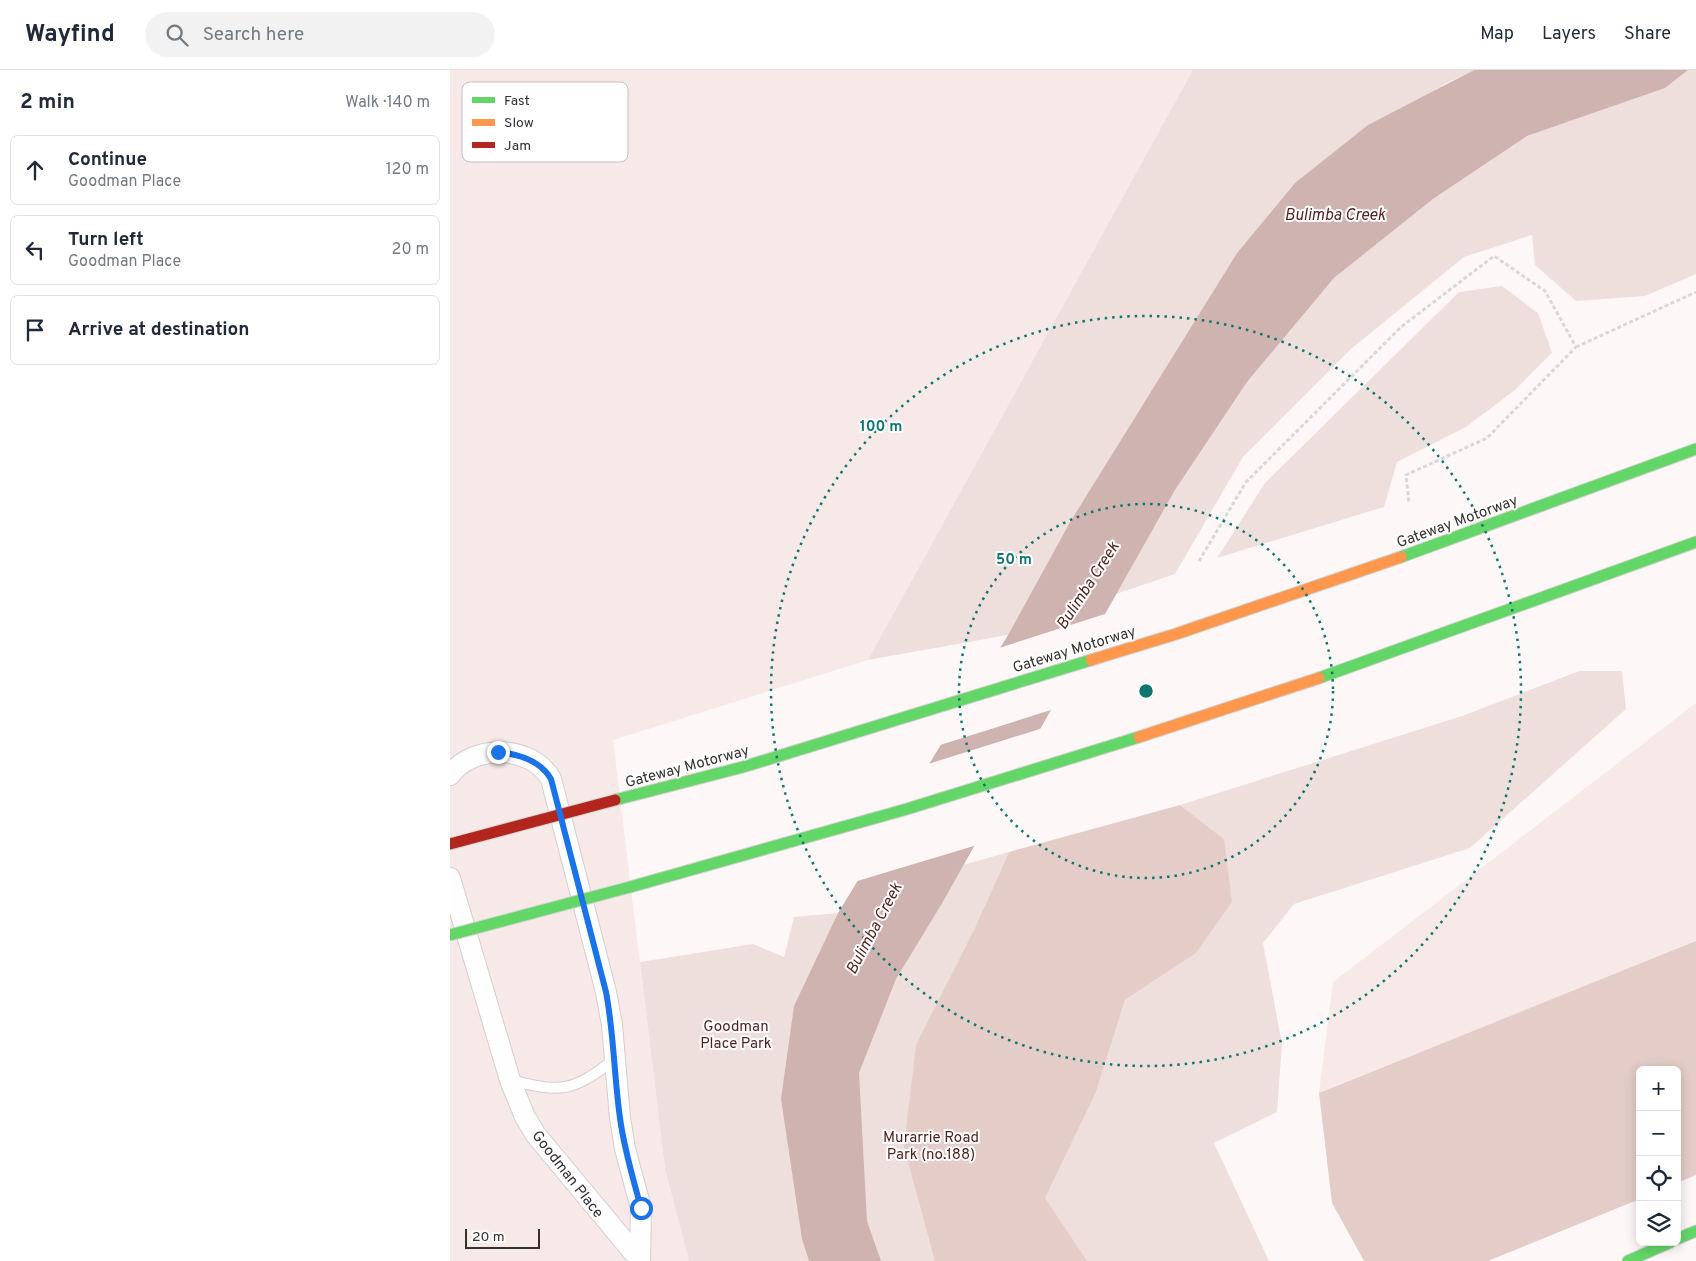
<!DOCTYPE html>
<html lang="en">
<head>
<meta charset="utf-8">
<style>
	body { margin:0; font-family:Overpass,sans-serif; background:#f2f2f3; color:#1f2937 }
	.controls { position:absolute; right:15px; bottom:15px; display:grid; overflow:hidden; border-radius:8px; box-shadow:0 2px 12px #0003 }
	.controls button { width:45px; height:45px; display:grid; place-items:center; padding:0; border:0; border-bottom:1px solid #e0e1e3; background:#fff; color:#1f2937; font:25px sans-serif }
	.scale { position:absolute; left:15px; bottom:12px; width:75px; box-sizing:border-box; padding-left:5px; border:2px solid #363130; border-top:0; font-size:14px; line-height:18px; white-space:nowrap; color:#363130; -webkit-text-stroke:4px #fff; paint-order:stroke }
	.stop { position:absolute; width:15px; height:15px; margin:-11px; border:4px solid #1a73e8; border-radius:50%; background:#fff }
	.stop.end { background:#1a73e8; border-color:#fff; box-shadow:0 1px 5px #0008 }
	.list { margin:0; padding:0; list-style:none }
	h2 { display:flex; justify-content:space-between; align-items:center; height:65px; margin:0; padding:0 20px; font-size:21px }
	h2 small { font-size:16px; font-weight:400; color:#747a83 }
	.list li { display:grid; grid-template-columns:32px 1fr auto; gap:15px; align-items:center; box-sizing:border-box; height:70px; margin:0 10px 10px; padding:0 10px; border:1px solid #e0e1e3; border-radius:8px }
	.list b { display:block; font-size:19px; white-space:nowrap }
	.list p { margin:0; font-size:16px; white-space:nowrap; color:#747a83 }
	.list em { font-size:16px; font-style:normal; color:#747a83 }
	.icon { flex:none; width:28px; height:28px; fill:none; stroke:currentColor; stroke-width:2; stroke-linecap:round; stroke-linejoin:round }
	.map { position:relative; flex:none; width:1246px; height:1191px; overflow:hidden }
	header { display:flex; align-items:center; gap:30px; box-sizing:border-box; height:70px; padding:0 25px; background:#fff; border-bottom:1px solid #e0e1e3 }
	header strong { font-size:24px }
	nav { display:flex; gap:28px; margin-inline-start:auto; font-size:18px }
	.search { width:350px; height:45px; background:#f2f2f3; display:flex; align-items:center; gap:12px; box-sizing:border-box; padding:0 18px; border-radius:28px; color:#747a83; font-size:19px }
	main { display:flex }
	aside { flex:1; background:#fff }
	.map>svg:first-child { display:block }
</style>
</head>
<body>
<header>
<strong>Wayfind</strong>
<div class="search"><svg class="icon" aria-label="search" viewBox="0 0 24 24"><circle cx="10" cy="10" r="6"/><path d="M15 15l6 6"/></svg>Search here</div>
<nav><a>Map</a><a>Layers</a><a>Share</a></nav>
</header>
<main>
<aside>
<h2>2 min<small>Walk · 140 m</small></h2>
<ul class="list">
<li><svg class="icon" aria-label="ahead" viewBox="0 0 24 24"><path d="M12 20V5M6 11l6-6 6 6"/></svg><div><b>Continue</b><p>Goodman Place</p></div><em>120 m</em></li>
<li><svg class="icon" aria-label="left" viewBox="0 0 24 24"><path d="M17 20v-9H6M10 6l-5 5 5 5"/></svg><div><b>Turn left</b><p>Goodman Place</p></div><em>20 m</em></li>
<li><svg class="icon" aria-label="arrive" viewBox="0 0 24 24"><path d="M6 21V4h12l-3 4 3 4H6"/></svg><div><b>Arrive at destination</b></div></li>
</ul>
</aside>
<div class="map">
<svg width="1246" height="1191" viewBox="0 0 1246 1191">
	<rect width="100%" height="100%" fill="#fdf8f7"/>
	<!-- built -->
	<g fill="#f6e9e7">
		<polygon points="0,0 750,0 685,171 418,590 163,670 215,1099 239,1191 0,1191"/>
		<polygon points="1246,633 1246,871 869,1023 883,912"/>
	</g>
	<!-- green -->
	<g fill="#efdfdc">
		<polygon points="743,0 1024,0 993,15 845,113 787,183 620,452 558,565 418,590"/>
		<polygon points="1238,0 1246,0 1246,204 1195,226 1126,231 1085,195 1082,165 1014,187 901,279 793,387 725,504 666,524 725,420 797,312 884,208 983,129 1077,66 1214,18"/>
		<polygon points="1052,216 1088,243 1102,283 1065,320 1016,357 947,392 934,437 767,488 815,413 1009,222"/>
		<polygon points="1129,601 1172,601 1176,639 1020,778 844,834 813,873 832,974 827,1042 764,1073 819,1191 239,1191 215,1099 190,892 303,874 334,887 344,847 388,843 362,899 437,931 446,909 513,795 559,782 523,862 646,1022 675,930 745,884 774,769 730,735 1012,646"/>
	</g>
	<!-- forest -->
	<g fill="#e4cdc9">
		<polygon points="730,735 774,769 782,832 745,884 675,930 646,1022 595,1128 637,1191 485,1191 454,1077 466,975 523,862 559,782"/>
		<polygon points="1246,871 1246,1105 1227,1113 1227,1000 1190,1000 1190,1129 1038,1191 914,1191 882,1133 869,1023"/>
	</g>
	<!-- water -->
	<polygon fill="#cfb3b0" points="1024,0 1238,0 1215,18 1077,66 983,129 884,208 797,312 725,420 491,835 446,909 409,1003 417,1151 431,1191 359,1191 352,1169 331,1029 344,936 388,843 558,565 620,452 787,183 845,113 918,55"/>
	<!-- pier -->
	<g fill="#fdf8f7">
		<polygon points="658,543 604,639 487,676 546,579"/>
		<polygon points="593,658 527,775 404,812 475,695"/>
	</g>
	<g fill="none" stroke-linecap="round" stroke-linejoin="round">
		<defs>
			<path id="lane" d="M60 1010C113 1023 122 1022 165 989"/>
			<g id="street">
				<path d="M0 705C23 674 81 674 101 709L156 922 162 955 170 1048 175 1079 191 1138 190 1191"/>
				<polyline points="0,808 60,1010 75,1047 86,1065 189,1189"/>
			</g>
			<g id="fast">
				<polyline points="951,487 1246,379"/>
				<polyline points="869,608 1246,472"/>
				<polyline points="165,730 293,697 641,590"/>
				<polyline points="180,817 457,739 689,667"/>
				<polyline points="1227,1169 1246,1161"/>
				<polyline points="1178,1191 1221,1172"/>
			</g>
			<g id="slow">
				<polyline points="641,590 726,564 951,487"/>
				<polyline points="689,667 869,608"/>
			</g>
		</defs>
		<!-- lane casing -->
		<use href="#lane" stroke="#d4cfce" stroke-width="12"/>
		<!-- street casing -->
		<use href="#street" stroke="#d4cfce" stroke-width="22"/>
		<!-- fast casing -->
		<use href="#fast" stroke="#d4cfce" stroke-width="13"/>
		<!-- slow casing -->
		<use href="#slow" stroke="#d4cfce" stroke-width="13"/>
		<!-- path -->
		<g stroke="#d9d8d8" stroke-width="3" stroke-dasharray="4 2.5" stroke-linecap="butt">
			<polyline points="1126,277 1246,222"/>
			<polyline points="749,491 796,412 951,257 1044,186 1095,221 1126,277 1037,368 956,405 959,433"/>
		</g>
		<!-- lane -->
		<use href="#lane" stroke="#fffefe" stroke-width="10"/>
		<!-- street -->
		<use href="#street" stroke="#fffefe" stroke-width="20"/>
		<!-- fast -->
		<use href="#fast" stroke="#63d668" stroke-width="11"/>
		<!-- slow -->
		<use href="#slow" stroke="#ff974d" stroke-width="11"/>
		<defs>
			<polyline id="fast-bridge" points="0,865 180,817"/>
			<polyline id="jam-bridge" points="0,774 165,730"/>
		</defs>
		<!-- fast-bridge casing -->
		<use href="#fast-bridge" stroke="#d6d3d2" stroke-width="13" stroke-linecap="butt"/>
		<!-- jam-bridge casing -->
		<use href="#jam-bridge" stroke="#d6d3d2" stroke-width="13" stroke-linecap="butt"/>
		<!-- fast-bridge -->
		<use href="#fast-bridge" stroke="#63d668" stroke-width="11"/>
		<!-- jam-bridge -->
		<use href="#jam-bridge" stroke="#b3261e" stroke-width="11"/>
	</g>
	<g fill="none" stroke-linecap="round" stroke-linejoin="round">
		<!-- route -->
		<path stroke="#1a73e8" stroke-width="6" d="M48 682C69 684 90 690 101 709L156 922C164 964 164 1006 170 1048 174 1079 183 1108 191 1138"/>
	</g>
	<!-- distance rings -->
	<g fill="none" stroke="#0f766e" stroke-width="2.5" stroke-dasharray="2.5 5">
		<circle cx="696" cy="621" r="187"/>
		<circle cx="696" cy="621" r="375"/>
	</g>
	<g text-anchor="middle" stroke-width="4" stroke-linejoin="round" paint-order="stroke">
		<!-- street labels -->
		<g font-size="15" fill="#363130" stroke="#fff">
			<text transform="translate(1007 451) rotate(-20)" y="5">Gateway Motorway</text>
			<text transform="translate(624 579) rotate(-17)" y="5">Gateway Motorway</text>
			<text transform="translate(237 696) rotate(-15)" y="5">Gateway Motorway</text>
			<text transform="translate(118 1104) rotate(52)" y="5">Goodman Place</text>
		</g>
		<!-- park labels -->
		<g font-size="15" fill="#501e19" stroke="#fff">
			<text x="286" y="961">Goodman<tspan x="286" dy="17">Place Park</tspan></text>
			<text x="481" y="1072">Murarrie Road<tspan x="481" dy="17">Park (no.188)</tspan></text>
		</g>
		<!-- water labels -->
		<g font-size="16" font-style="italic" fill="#56241e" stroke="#fff">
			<text x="885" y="150">Bulimba Creek</text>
			<text transform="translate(637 515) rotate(-57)" y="6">Bulimba Creek</text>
			<text transform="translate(423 858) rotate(-62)" y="6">Bulimba Creek</text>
		</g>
	</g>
	<!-- legend -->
	<rect x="12" y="12" width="166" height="80" rx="8" fill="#fff" stroke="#c3c1c1" stroke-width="1"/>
	<rect x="22" y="27" width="23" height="6" fill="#63d668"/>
	<rect x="22" y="49" width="23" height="7" fill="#ff974d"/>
	<rect x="22" y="72" width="23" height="6" fill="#b3261e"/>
	<g font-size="14" fill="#363130">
		<text x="54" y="35">Fast</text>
		<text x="54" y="57">Slow</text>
		<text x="54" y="80">Jam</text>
	</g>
	<circle cx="696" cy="621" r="8" fill="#0f766e" stroke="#fff" stroke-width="2.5"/>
	<g font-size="15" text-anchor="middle" font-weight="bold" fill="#0f766e" stroke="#fff" stroke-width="4" stroke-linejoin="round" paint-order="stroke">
		<text x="431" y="361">100 m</text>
		<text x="564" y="494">50 m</text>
	</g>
</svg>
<div class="controls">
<button>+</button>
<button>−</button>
<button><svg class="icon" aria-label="locate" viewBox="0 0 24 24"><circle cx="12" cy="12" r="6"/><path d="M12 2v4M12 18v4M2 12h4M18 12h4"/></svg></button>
<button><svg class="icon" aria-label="layers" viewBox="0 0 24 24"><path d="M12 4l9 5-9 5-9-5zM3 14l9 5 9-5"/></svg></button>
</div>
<div class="scale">20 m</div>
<div class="stop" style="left:191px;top:1138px"></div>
<div class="stop end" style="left:48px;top:682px"></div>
</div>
</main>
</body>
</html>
